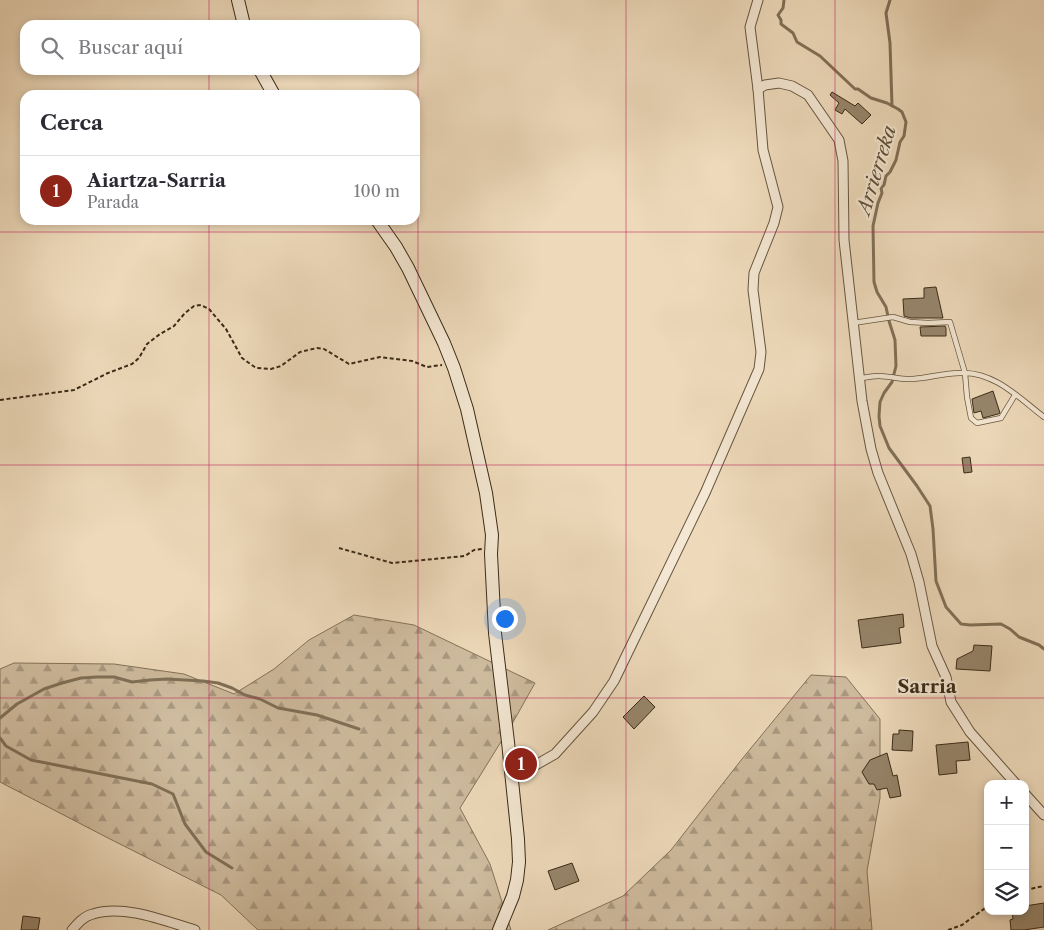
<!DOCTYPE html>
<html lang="es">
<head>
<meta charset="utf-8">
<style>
	body { margin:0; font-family:"Libre Caslon Text",serif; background:#f2f2f3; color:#2b2b33 }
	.controls { position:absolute; right:15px; bottom:15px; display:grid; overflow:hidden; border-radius:10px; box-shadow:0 2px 8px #0003 }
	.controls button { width:45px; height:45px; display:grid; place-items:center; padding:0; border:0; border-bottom:1px solid #e1e1e2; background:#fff; color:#2b2b33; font:25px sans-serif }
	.you { position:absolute; left:504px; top:618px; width:18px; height:18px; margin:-12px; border:4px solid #fff; border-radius:50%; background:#1a73e8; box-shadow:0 0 0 8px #1a73e833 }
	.badge { display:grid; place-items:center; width:32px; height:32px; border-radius:50%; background:#8f2418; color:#fff; font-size:16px; font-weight:700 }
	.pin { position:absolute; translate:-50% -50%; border:2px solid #fff; box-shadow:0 1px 5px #0006 }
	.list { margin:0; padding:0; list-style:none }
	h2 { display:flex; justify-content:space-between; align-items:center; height:65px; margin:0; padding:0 20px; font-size:21px }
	h2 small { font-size:16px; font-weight:400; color:#7c7c81 }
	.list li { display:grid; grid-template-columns:32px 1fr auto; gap:15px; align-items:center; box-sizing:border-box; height:70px; padding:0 20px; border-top:1px solid #e1e1e2 }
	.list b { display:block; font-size:19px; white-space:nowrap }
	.list p { margin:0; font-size:16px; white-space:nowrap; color:#7c7c81 }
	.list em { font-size:16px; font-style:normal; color:#7c7c81 }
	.icon { flex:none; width:28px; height:28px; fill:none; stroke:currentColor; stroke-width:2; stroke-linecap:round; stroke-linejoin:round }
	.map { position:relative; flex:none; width:1044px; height:930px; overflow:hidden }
	.search { position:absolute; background:#fff; box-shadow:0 2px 8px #0003; left:20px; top:20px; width:400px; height:55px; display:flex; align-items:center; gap:12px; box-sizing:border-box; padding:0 18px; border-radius:15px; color:#7c7c81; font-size:19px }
	.panel { position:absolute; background:#fff; box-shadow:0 2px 8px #0003; left:20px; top:90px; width:400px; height:135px; border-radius:15px }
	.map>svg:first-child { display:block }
</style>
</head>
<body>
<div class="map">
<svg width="1044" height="930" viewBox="0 0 1044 930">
	<defs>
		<pattern id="forest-firs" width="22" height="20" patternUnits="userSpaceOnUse" patternTransform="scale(1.25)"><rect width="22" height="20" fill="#cfbc9f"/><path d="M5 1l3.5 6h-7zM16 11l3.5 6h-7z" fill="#a99981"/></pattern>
	</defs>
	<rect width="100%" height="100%" fill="#eedabb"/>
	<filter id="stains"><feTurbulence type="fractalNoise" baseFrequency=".004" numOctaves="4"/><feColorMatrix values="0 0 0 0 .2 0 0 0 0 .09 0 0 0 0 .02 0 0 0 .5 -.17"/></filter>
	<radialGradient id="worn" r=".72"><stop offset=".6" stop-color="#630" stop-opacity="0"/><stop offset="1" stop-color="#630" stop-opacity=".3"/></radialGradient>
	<!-- forest -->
	<g fill="url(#forest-firs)" stroke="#84735a">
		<polygon points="354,615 414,625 535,683 512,724 460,808 490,864 511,930 258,930 221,895 108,838 0,782 0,669 14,663 114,664 184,674 234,694 274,669 309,640"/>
		<polygon points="811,675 846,677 880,719 880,798 867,871 872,930 548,930 623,896 671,850 742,759"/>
	</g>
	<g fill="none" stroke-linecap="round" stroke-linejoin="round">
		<!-- stream -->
		<g stroke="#807057" stroke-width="3">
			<polyline points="784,0 783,8 778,15 781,20 781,24 793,33 797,42 820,56 855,89 858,89 871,98 887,103 898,109 902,112 906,122 904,136 900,142 896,160 890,172 886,176 884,185 881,188 882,193 878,203 873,226 874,282 877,292 886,307 889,321 895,340 896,366 892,382 884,393 880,402 879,416 880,426 889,448 917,486 930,506 933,529 936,581 946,607 961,624 970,625 1001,624 1010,629 1019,637 1039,645 1044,649"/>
			<polyline points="890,0 886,13 890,43 892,106"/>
			<polyline points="0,718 17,704 44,689 62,683 81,678 97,677 114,677 132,682 150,680 167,679 203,681 218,683 232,688 245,695 260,699 278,708 317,715 359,729"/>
			<polyline points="0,738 6,746 31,760 152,784 173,794 185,824 206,852 232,868"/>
		</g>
	</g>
	<!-- building -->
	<g fill="#97866c" stroke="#392a16">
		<polygon points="832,92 855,106 858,103 871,115 862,124 845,109 842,114 835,110 839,103 830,95"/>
		<polygon points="936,287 943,318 911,318 904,316 903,299 924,298 924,288"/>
		<polygon points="945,326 946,328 946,336 921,336 920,327"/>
		<polygon points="993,391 1000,413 998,414 983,418 981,411 974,413 972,399"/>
		<polygon points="970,457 972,472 964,473 962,458"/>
		<polygon points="903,614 904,627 899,628 901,643 862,648 858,620"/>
		<polygon points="974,645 992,646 990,671 956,669 957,659 973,651"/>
		<polygon points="644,696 655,707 634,729 623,717"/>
		<polygon points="899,730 913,731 912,751 892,750 893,734 899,734"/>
		<polygon points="968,742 970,760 956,761 957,773 939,775 936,745"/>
		<polygon points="887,753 893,776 897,775 901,796 890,798 887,788 877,790 874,784 869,784 862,772 870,760"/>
		<polygon points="572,863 579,881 555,890 548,871"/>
		<polygon points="1044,903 1044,927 1024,930 1011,930 1010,920 1013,919 1012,911 1025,911 1025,906"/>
		<polygon points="23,916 40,918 38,930 21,930"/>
	</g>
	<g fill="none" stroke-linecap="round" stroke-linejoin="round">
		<defs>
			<g id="lane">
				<polyline points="853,323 893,317 910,322 928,323 950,322 965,373 967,397 971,418 977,423 1001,418 1015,395"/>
				<path d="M859 378C865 378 872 376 879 376 890 376 901 380 913 379 929 378 944 373 960 373 994 371 1019 398 1044 417"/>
			</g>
			<g id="street">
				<polyline points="758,89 765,85 779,83 792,86 808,95 839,140 843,161 844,240 862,401 871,449 878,473 911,554 919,582 932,646 946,677 951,702 970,732 1016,784"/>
				<polyline points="511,773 527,770 555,754 593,712 614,681 705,493 759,369 761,352 753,290 754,273 774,223 778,207 763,150 758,89 750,27 758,0"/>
				<polyline points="1025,794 1044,815"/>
				<path d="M72 930C78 923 84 916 93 914 124 904 165 921 195 930"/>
			</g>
			<g id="secondary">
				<polyline points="238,0 244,25"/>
				<polyline points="260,70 274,95"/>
				<polyline points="377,220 396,247 408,268 444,343 454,368 467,409 486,493 492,535 491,554 495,633 508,742 518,839 519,862 517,880 513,896 499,930"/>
			</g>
		</defs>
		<!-- lane casing -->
		<use href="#lane" stroke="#66563f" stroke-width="6"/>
		<!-- street casing -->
		<use href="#street" stroke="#66563f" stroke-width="11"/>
		<!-- secondary casing -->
		<use href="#secondary" stroke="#392a16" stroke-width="14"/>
		<!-- path -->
		<g stroke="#392a16" stroke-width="2" stroke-dasharray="4 2.5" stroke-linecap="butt">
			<polyline points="0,400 74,390 108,373 132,364 139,358 147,344 160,334 174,326 185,313 194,306 201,305 209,309 226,329 242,358 256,368 271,369 281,366 300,352 317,348 324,349 349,364 380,357 412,361 427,367 442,365"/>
			<polyline points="339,548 392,563 465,556 474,550 482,549"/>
			<polyline points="1025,890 1044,886"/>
			<polyline points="948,930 962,925 988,906"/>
		</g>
		<!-- lane -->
		<use href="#lane" stroke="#f4e7d3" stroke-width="4.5"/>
		<!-- street -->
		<use href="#street" stroke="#f4e7d3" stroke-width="9"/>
		<!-- secondary -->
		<use href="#secondary" stroke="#f4e7d3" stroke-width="12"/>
	</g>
	<!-- grid -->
	<path fill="none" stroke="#c2185b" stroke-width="1" stroke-opacity="0.55" d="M209 0V25M418 0V930M626 0V930M835 0V930M209 70V95M209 220V930M0 232H1044M0 465H1044M0 698H1044"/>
	<g text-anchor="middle" stroke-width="4.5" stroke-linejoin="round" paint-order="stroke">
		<!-- water labels -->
		<g font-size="19" font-style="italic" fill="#5d4d37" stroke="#f4e7d3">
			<text transform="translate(876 170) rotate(-73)" y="7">Arrierreka</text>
		</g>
		<!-- neighbourhood labels -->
		<g font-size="19" font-weight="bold" fill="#392a16" stroke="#f4e7d3">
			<text x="927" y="693">Sarria</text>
		</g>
	</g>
	<rect width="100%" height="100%" filter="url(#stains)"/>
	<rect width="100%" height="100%" fill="url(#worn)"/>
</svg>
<div class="controls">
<button>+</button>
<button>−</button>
<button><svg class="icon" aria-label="layers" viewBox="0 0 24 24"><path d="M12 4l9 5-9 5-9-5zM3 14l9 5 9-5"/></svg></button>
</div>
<div class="you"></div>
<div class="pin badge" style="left:521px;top:764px">1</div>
<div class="search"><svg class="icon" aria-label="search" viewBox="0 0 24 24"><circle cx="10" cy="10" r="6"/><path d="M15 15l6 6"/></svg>Buscar aquí</div>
<section class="panel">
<h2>Cerca<small></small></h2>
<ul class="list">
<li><span class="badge">1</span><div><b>Aiartza-Sarria</b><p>Parada</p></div><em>100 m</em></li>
</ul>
</section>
</div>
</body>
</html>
